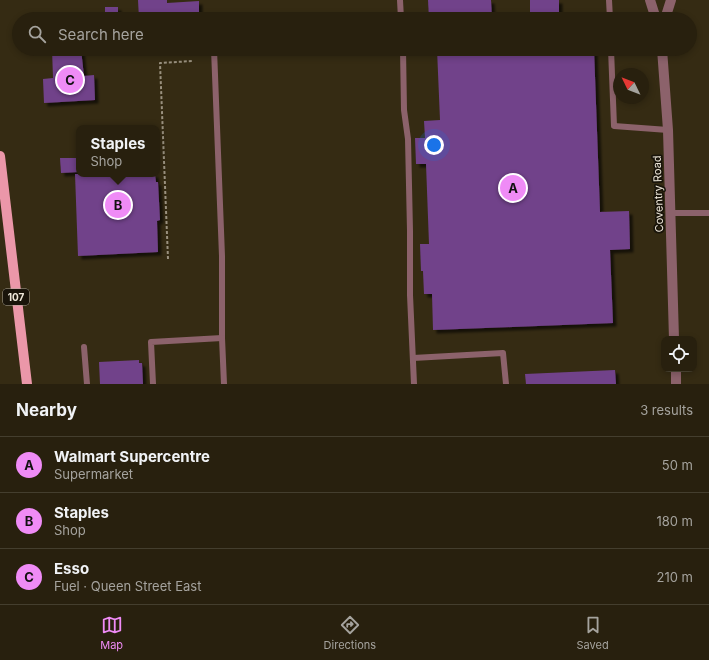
<!DOCTYPE html>
<html lang="en">
<head>
<meta charset="utf-8">
<style>
	body { margin:0; font-family:Inter,sans-serif; background:#342d1c; color:#f1f3f6 }
	.controls { position:absolute; right:12px; bottom:12px; display:grid; overflow:hidden; border-radius:8px; box-shadow:0 2px 6px #0003 }
	.controls button { width:36px; height:36px; display:grid; place-items:center; padding:0; border:0; border-bottom:1px solid #443e2e; background:#28200e; color:#f1f3f6; font:20px sans-serif }
	.compass { position:absolute; left:613px; top:68px; width:36px; height:36px; border-radius:50%; background:#28200e; box-shadow:0 2px 6px #0003; rotate:313deg }
	.you { position:absolute; left:434px; top:145px; width:14px; height:14px; margin:-10px; border:3px solid #fff; border-radius:50%; background:#1a73e8; box-shadow:0 0 0 6px #1a73e833 }
	.badge { display:grid; place-items:center; width:26px; height:26px; border-radius:50%; background:#ef8bf6; color:#111; font-size:13px; font-weight:700 }
	.pin { position:absolute; translate:-50% -50%; border:2px solid #fff; box-shadow:0 1px 4px #0006 }
	.popup { position:absolute; left:76px; top:125px; width:84px; height:52px; box-sizing:border-box; display:grid; place-content:center; border-radius:8px; background:#28200e; filter:drop-shadow(0 1px 3px #0005); font-size:13px; white-space:nowrap; color:#a5a39e }
	.popup b { font-size:15px; color:#f1f3f6 }
	.popup::after { content:''; position:absolute; left:50%; top:100%; margin-left:-8px; border:8px solid transparent; border-top-color:#28200e }
	.list { margin:0; padding:0; list-style:none }
	h2 { display:flex; justify-content:space-between; align-items:center; height:52px; margin:0; padding:0 16px; font-size:17px }
	h2 small { font-size:13px; font-weight:400; color:#a5a39e }
	.list li { display:grid; grid-template-columns:26px 1fr auto; gap:12px; align-items:center; box-sizing:border-box; height:56px; padding:0 16px; border-top:1px solid #443e2e }
	.list b { display:block; font-size:15px; white-space:nowrap }
	.list p { margin:0; font-size:13px; white-space:nowrap; color:#a5a39e }
	.list em { font-size:13px; font-style:normal; color:#a5a39e }
	.icon { flex:none; width:22px; height:22px; fill:none; stroke:currentColor; stroke-width:2; stroke-linecap:round; stroke-linejoin:round }
	.map { position:relative; flex:none; width:709px; height:384px; overflow:hidden }
	.search { position:absolute; background:#28200e; box-shadow:0 2px 6px #0003; left:12px; right:12px; top:12px; height:44px; display:flex; align-items:center; gap:10px; box-sizing:border-box; padding:0 14px; border-radius:22px; color:#a5a39e; font-size:15px }
	.sheet { height:220px; background:#28200e }
	nav { display:flex; justify-content:space-around; align-items:center; box-sizing:border-box; height:56px; border-top:1px solid #443e2e; background:#28200e; font-size:11px; color:#a5a39e }
	nav a { display:grid; justify-items:center; gap:2px }
	nav .on { color:#ef8bf6 }
	.map>svg:first-child { display:block }
</style>
</head>
<body>
<div class="map">
<svg width="709" height="384" viewBox="0 0 709 384">
	<defs>
		<filter id="shadow"><feDropShadow dx="3.5" dy="3.5" stdDeviation="1" flood-color="#0009"/></filter>
	</defs>
	<rect width="100%" height="100%" fill="#352b13"/>
	<!-- building -->
	<g fill="#71428a" filter="url(#shadow)">
		<polygon points="138,0 167,0 167,3 199,1 199,19 139,19"/>
		<polygon points="428,0 491,0 492,19 429,19"/>
		<rect x="530" y="0" width="29" height="19"/>
		<rect x="105" y="7" width="13" height="12"/>
		<polygon points="52,49 81,49 84,76 94,75 95,100 44,103 43,79 53,78"/>
		<polygon points="437,49 594,49 600,212 629,211 630,249 610,250 613,323 433,330 432,294 424,294 423,271 421,271 420,244 429,244 426,164 416,164 415,138 425,138 424,121 440,120"/>
		<polygon points="60,158 79,158 79,172 61,173"/>
		<polygon points="75,174 155,174 156,182 158,182 160,220 157,221 158,252 78,256"/>
		<polygon points="139,360 139,363 142,363 143,384 100,384 99,362"/>
		<polygon points="615,370 616,384 526,384 525,374"/>
	</g>
	<g fill="none" stroke-linecap="round" stroke-linejoin="round">
		<!-- path -->
		<polyline stroke="#9a917f" stroke-width="2" stroke-dasharray="3 2" stroke-linecap="butt" points="168,259 160,63 192,61"/>
		<!-- lane -->
		<g stroke="#8c626b" stroke-width="6">
			<polyline points="400,0 401,19"/>
			<polyline points="609,0 610,19"/>
			<polyline points="389,19 401,18"/>
			<polyline points="214,49 222,256 222,338 224,384"/>
			<polyline points="403,49 404,110 408,139 410,231 410,295 414,384"/>
			<polyline points="611,49 614,126 668,130"/>
			<polyline points="670,213 709,213"/>
			<polyline points="84,347 87,384"/>
			<polyline points="413,358 503,353 506,384"/>
			<polyline points="153,384 151,342 222,338"/>
		</g>
		<!-- street -->
		<g stroke="#8c626b" stroke-width="10">
			<polyline points="650,0 656,19"/>
			<polyline points="665,19 671,0"/>
			<polyline points="662,49 668,130 674,339"/>
			<polyline points="676,369 676,384"/>
		</g>
		<!-- primary -->
		<polyline stroke="#eb97a9" stroke-width="10" points="0,156 27,384"/>
	</g>
	<g text-anchor="middle" stroke-width="3.5" stroke-linejoin="round" paint-order="stroke">
		<!-- shield labels -->
		<rect fill="#19140a" stroke="#aea89b" stroke-width="1" x="3" y="289" width="26" height="16" rx="3"/>
		<g font-size="10" font-weight="bold" fill="#eee7d9">
			<text x="16" y="301">107</text>
		</g>
		<!-- street labels -->
		<g font-size="11" fill="#eee7d9" stroke="#19140a">
			<text transform="translate(658 194) rotate(-92)" y="4">Coventry Road</text>
		</g>
	</g>
</svg>
<div class="controls">
<button><svg class="icon" aria-label="locate" viewBox="0 0 24 24"><circle cx="12" cy="12" r="6"/><path d="M12 2v4M12 18v4M2 12h4M18 12h4"/></svg></button>
</div>
<svg class="compass" viewBox="-18 -18 36 36"><path d="M0-13l5 13h-10z" fill="#e53935"/><path d="M0 13l5-13h-10z" fill="#a5a39e"/></svg>
<div class="you"></div>
<div class="pin badge" style="left:513px;top:188px">A</div>
<div class="pin badge" style="left:118px;top:205px">B</div>
<div class="popup"><b>Staples</b>Shop</div>
<div class="pin badge" style="left:70px;top:80px">C</div>
<div class="search"><svg class="icon" aria-label="search" viewBox="0 0 24 24"><circle cx="10" cy="10" r="6"/><path d="M15 15l6 6"/></svg>Search here</div>
</div>
<section class="sheet">
<h2>Nearby<small>3 results</small></h2>
<ul class="list">
<li><span class="badge">A</span><div><b>Walmart Supercentre</b><p>Supermarket</p></div><em>50 m</em></li>
<li><span class="badge">B</span><div><b>Staples</b><p>Shop</p></div><em>180 m</em></li>
<li><span class="badge">C</span><div><b>Esso</b><p>Fuel · Queen Street East</p></div><em>210 m</em></li>
</ul>
</section>
<nav>
<a class="on"><svg class="icon" aria-label="map" viewBox="0 0 24 24"><path d="M3 6l6-2 6 2 6-2v14l-6 2-6-2-6 2zM9 4v14M15 6v14"/></svg>Map</a>
<a><svg class="icon" aria-label="directions" viewBox="0 0 24 24"><path d="M12 3l9 9-9 9-9-9zM9 14v-3h6M13 9l2 2-2 2"/></svg>Directions</a>
<a><svg class="icon" aria-label="saved" viewBox="0 0 24 24"><path d="M7 4h10v16l-5-4-5 4z"/></svg>Saved</a>
</nav>
</body>
</html>
